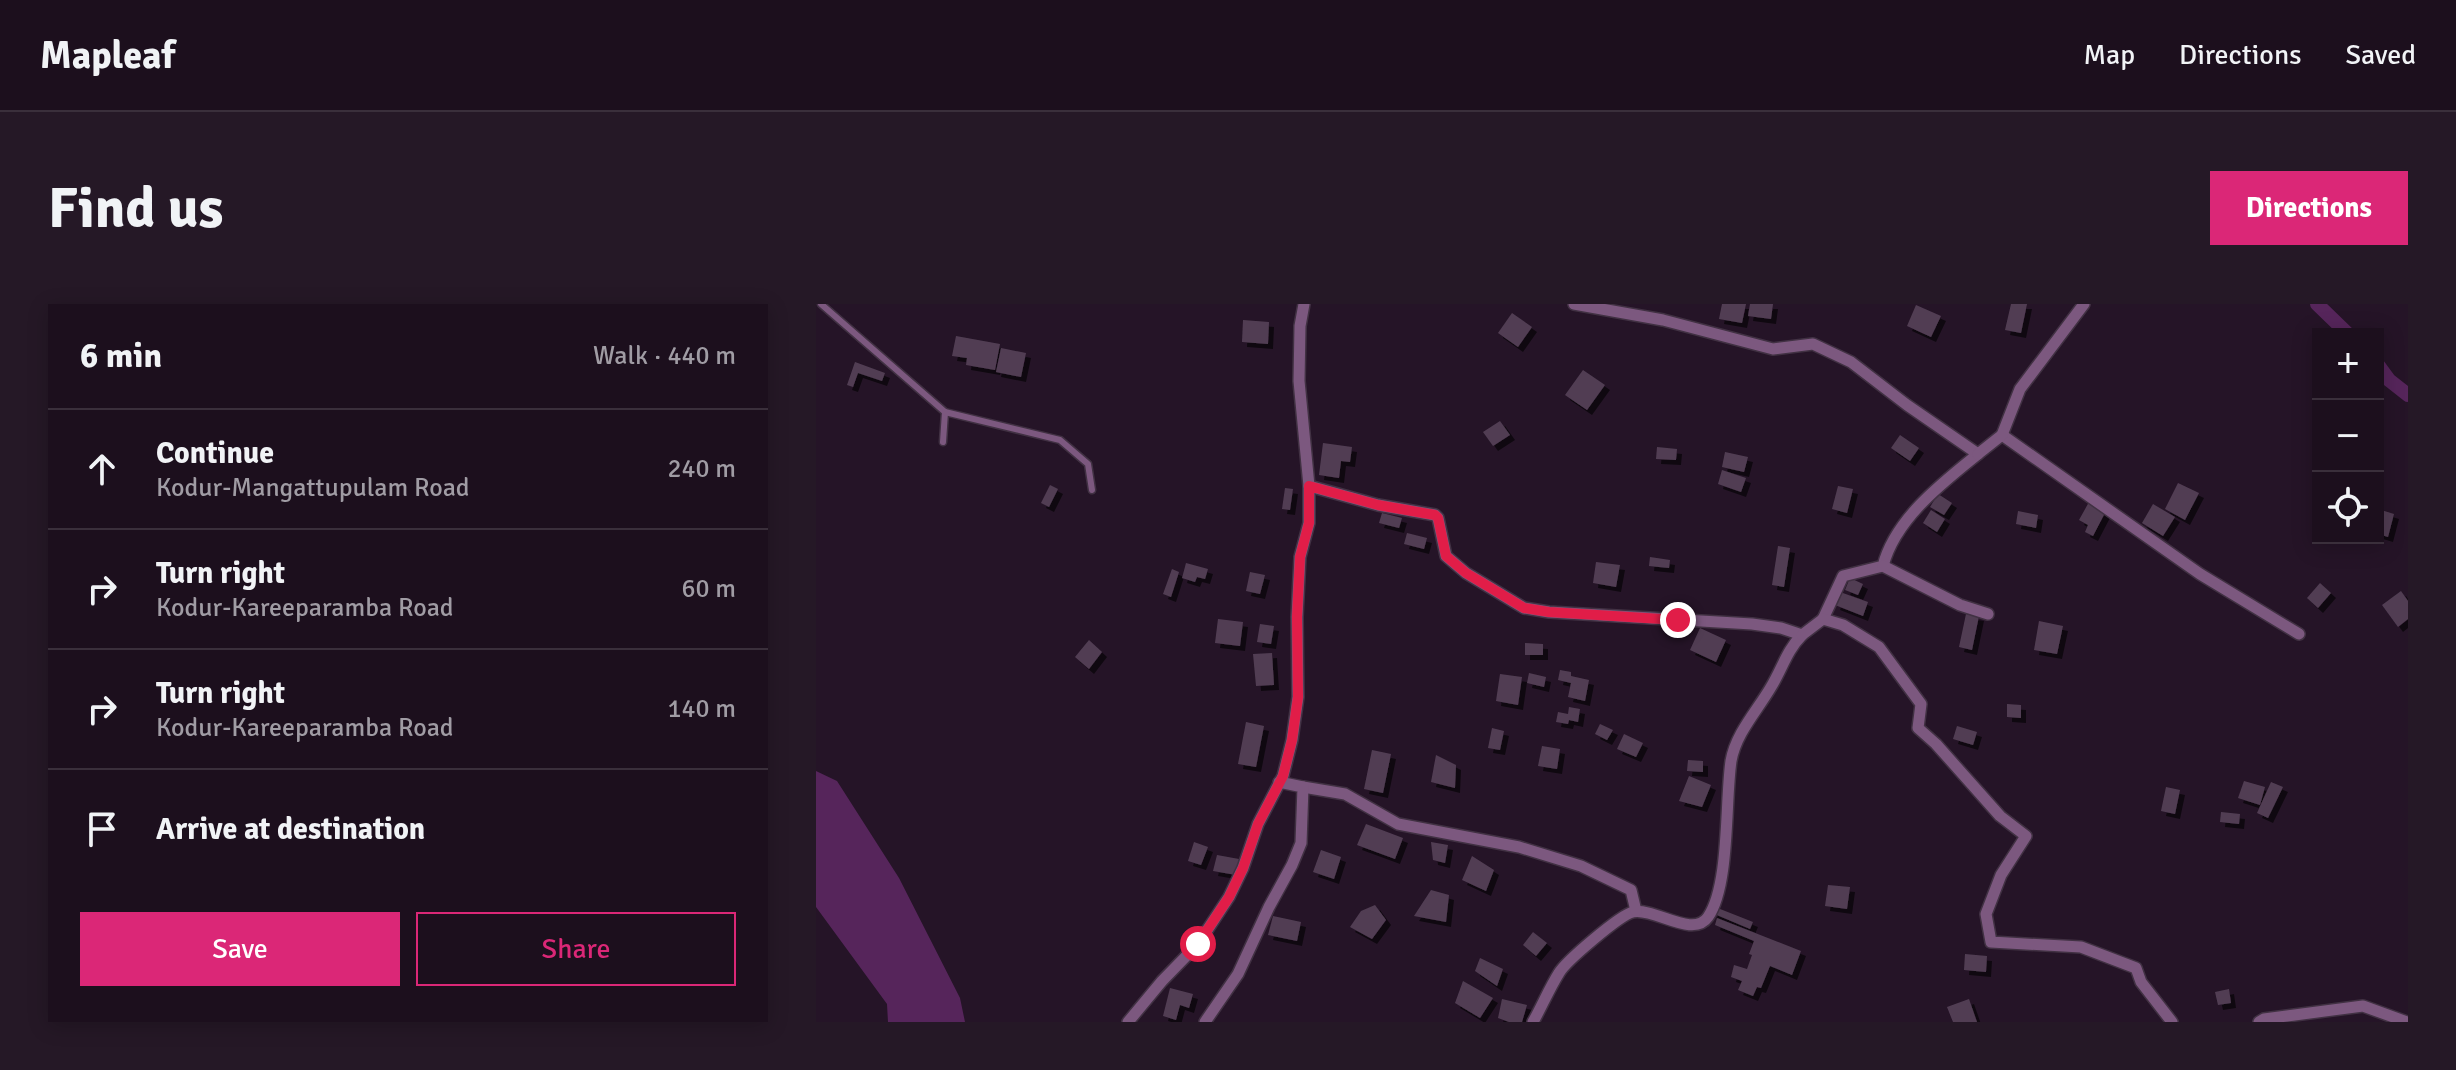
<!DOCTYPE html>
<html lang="en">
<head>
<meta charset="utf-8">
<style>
	body { margin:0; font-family:Signika,sans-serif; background:#251826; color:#f1f3f6 }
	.controls { position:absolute; right:24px; top:24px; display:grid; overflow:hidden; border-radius:0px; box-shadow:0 4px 20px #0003 }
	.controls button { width:72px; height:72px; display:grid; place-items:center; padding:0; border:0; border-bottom:2px solid #3a2f3b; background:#1c0f1d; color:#f1f3f6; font:40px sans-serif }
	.stop { position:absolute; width:24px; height:24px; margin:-18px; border:6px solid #e11d48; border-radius:50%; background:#fff }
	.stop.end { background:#e11d48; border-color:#fff; box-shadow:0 2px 8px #0008 }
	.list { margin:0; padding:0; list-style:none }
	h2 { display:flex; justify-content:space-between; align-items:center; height:104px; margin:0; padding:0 32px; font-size:34px }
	h2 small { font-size:26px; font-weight:400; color:#a09ca4 }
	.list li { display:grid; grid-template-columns:52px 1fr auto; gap:24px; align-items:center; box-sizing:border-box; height:120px; padding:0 32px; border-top:2px solid #3a2f3b }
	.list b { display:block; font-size:30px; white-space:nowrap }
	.list p { margin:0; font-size:26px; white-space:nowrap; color:#a09ca4 }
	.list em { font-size:26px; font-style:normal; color:#a09ca4 }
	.actions { display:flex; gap:16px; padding:24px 32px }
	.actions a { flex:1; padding:18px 0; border:2px solid #db2777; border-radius:0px; text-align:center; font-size:28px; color:#db2777 }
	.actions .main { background:#db2777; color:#fff }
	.icon { flex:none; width:44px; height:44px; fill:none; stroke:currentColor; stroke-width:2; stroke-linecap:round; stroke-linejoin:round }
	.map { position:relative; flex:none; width:1592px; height:718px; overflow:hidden; border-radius:0px }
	header { display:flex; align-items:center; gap:48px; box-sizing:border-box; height:112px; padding:0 40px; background:#1c0f1d; border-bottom:2px solid #3a2f3b }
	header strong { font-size:38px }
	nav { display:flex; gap:44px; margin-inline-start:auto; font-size:28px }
	.intro { display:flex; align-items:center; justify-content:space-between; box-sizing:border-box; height:192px; padding:0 48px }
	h1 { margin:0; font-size:56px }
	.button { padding:20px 36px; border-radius:0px; background:#db2777; color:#fff; font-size:28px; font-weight:700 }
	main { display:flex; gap:48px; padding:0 48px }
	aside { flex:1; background:#1c0f1d; border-radius:0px; box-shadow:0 4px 20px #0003 }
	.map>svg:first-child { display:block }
</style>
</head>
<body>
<header>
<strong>Mapleaf</strong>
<nav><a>Map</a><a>Directions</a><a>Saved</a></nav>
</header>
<div class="intro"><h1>Find us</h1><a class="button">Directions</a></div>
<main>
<aside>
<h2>6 min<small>Walk · 440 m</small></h2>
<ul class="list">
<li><svg class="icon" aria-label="ahead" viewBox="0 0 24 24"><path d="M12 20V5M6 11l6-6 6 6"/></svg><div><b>Continue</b><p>Kodur-Mangattupulam Road</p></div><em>240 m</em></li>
<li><svg class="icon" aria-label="right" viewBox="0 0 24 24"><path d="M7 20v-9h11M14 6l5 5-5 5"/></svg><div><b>Turn right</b><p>Kodur-Kareeparamba Road</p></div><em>60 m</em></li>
<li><svg class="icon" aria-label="right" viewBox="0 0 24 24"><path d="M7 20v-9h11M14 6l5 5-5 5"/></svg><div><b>Turn right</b><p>Kodur-Kareeparamba Road</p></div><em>140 m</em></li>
<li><svg class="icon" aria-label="arrive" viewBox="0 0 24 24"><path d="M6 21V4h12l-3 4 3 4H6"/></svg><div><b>Arrive at destination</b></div></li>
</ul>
<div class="actions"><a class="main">Save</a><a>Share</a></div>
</aside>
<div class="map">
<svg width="1592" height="718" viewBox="0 0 1592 718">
	<defs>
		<filter id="shadow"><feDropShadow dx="5" dy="5" stdDeviation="0" flood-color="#0009"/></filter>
	</defs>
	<rect width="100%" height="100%" fill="#251427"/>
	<!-- water -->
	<polygon fill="#56255b" points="0,467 21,477 83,574 144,694 149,718 72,718 71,700 0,603"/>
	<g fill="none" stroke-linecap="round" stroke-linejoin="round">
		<!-- canal -->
		<g stroke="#56255b" stroke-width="14">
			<polyline points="1501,0 1532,30"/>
			<polyline points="1562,61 1573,76 1592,91"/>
		</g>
	</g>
	<!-- building -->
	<g fill="#513e53" filter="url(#shadow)">
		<polygon points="906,0 930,0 926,19 903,15"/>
		<polygon points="934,0 957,0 955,15 932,12"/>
		<polygon points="1195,0 1211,0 1205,29 1189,26"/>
		<polygon points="1100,1 1125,12 1115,33 1091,22"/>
		<polygon points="696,9 716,23 702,43 682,29"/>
		<polygon points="427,16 453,18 452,40 426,38"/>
		<polygon points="140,32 184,40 179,66 150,61 151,54 136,52"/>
		<polygon points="185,44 210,49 205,73 180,68"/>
		<polygon points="39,58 69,69 66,77 42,69 37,83 31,81"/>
		<polygon points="767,66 789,81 771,106 749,91"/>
		<polygon points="684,117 694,131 677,142 667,128"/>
		<polygon points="1084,131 1103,144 1094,157 1075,144"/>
		<polygon points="507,139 536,143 534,158 525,157 523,174 503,171"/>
		<polygon points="841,143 861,145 860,156 840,155"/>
		<polygon points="909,148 932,153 928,168 906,163"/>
		<polygon points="906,166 930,174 925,188 902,180"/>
		<polygon points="1362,179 1383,189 1369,216 1349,205"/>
		<polygon points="234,181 242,185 233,203 225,199"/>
		<polygon points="1022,182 1037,185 1031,209 1016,205"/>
		<polygon points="469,184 477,185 474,206 466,205"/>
		<polygon points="1122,190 1136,199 1128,211 1114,203"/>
		<polygon points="1273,198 1290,207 1277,232 1269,228 1272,221 1263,216"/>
		<polygon points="1337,200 1359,213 1347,232 1326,219"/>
		<polygon points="1562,205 1578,210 1572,233 1562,230"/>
		<polygon points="1115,206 1129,215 1121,228 1107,219"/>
		<polygon points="1202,207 1222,211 1220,224 1200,220"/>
		<polygon points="566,209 586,214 583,224 563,219"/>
		<polygon points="591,229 611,234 608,245 588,240"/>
		<polygon points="962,242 974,244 968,283 956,281"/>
		<polygon points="834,253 854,256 853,264 833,262"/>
		<polygon points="780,258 804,261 800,283 777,279"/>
		<polygon points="370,259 392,265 389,275 381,273 379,278 366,274"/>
		<polygon points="356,265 363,268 355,293 347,290"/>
		<polygon points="434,268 449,271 444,290 430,287"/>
		<polygon points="1034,274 1047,280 1042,291 1029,286"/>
		<polygon points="1504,279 1515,289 1502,304 1491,294"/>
		<polygon points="1585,287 1592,297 1592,315 1582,323 1566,301"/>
		<polygon points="1024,288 1052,298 1047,312 1019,301"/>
		<polygon points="1150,310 1163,312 1156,346 1143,343"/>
		<polygon points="402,315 427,318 424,342 399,339"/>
		<polygon points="1223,317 1247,322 1241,350 1218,346"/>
		<polygon points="444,320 458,322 455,340 441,338"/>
		<polygon points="884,324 910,336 900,358 874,346"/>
		<polygon points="273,336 286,348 273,365 259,353"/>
		<polygon points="709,339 727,340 727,351 709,351"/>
		<polygon points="456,349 458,381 440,382 437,350"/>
		<polygon points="744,366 755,368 755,372 773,376 769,397 752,393 755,379 742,376"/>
		<polygon points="713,369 730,373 728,383 711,379"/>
		<polygon points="684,370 706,373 702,401 680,397"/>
		<polygon points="1191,400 1205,401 1205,414 1191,413"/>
		<polygon points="753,403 764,405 762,418 753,416 752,420 740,418 742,408 752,410"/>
		<polygon points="430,418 448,422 440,463 422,460"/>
		<polygon points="784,420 797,426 791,436 779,430"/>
		<polygon points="1141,422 1161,428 1157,441 1137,435"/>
		<polygon points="676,424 688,427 684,446 672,444"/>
		<polygon points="808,430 827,439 820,453 801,445"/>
		<polygon points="726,442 744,445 741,465 722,462"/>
		<polygon points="556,446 575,450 567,489 548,485"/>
		<polygon points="620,451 640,461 639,484 615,478"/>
		<polygon points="872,456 887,457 887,468 871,467"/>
		<polygon points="873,472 895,481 886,503 863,497"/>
		<polygon points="1428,477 1449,483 1444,501 1422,494"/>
		<polygon points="1455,478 1467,483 1452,514 1441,509"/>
		<polygon points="1350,483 1364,486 1359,510 1345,507"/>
		<polygon points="1405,508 1424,510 1423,520 1404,518"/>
		<polygon points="550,520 587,534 579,555 541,541"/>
		<polygon points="378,538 392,543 385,561 372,557"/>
		<polygon points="615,538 632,541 629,559 617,556"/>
		<polygon points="505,546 525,553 518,575 497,568"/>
		<polygon points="401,551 423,555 420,571 397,567"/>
		<polygon points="656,552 678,566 670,587 646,576"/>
		<polygon points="1012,581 1034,583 1031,605 1009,602"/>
		<polygon points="615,586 633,591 630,618 598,612"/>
		<polygon points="559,601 570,616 556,635 534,623 545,607"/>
		<polygon points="899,603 937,618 934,625 896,609"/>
		<polygon points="457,612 485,618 481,637 452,631"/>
		<polygon points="901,614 985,647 976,671 954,662 945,684 941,683 937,692 922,686 926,677 915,673 918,661 931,665 936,651 933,650 938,637 899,621"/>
		<polygon points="717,628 731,639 720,652 707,641"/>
		<polygon points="1149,650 1171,652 1170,668 1148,666"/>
		<polygon points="664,654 687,665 681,682 659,667"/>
		<polygon points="647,677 677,694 664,714 639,699"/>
		<polygon points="354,684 377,690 373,704 364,701 360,716 347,712"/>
		<polygon points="1413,685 1415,699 1402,701 1399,688"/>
		<polygon points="686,695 711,701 706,718 693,718 682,714"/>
		<polygon points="1153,695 1161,718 1137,718 1131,703"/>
	</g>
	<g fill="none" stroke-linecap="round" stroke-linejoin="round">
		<defs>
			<g id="lane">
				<polyline points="5,0 129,108 127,138"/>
				<polyline points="129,108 244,136 272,160 276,186"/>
			</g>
			<g id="street">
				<path d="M758 0 847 16 957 45 997 40 1035 58 1091 101 1162 150C1126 179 1079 215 1067 262L1027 272 1007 315"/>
				<polyline points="1186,131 1384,270 1483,330"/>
				<polyline points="1162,150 1186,131 1204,85 1268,0"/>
				<path d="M493 182 562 201 619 211 622 214 630 252 650 269 708 304 733 308 936 320 965 324 986 331C971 346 966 365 955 383 941 407 920 429 915 457 909 498 914 581 892 613 877 635 838 603 817 608 804 611 750 657 743 669 733 685 726 702 717 718"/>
				<polyline points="1067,262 1144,301 1172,310"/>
				<polyline points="986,331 1007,315 1027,321 1063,343 1105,400 1102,424 1120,440 1184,512 1210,532 1185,571 1170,610 1175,638 1265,643 1320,664 1325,678 1356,718"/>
				<polyline points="487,483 529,490 582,520 703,543 765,562 815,586 820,607"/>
				<polyline points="312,718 346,677 382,640 413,593 427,564 442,520 467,472 476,436 482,393 481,313 484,253 493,219 493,182 483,77 484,22 488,0"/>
				<polyline points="389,718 422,670 453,603 476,561 485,539 487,483 463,478"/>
				<polyline points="1443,718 1448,715 1547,702 1591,718"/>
			</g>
		</defs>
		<!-- lane casing -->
		<use href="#lane" stroke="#413143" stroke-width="9"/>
		<!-- street casing -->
		<use href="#street" stroke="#413143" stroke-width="14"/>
		<!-- lane -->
		<use href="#lane" stroke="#7c587f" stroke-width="6"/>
		<!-- street -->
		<use href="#street" stroke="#7c587f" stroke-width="11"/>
	</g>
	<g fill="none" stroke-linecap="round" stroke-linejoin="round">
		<!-- route -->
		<polyline stroke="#e11d48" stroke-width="10" points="382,640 413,593 427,564 442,520 467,472 476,436 482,393 481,313 484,253 493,219 493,182 562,201 619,211 622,214 630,252 650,269 708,304 733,308 862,316"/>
	</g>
</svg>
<div class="controls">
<button>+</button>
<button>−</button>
<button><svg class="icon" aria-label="locate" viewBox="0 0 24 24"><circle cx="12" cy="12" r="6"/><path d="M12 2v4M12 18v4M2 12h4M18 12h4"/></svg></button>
</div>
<div class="stop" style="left:382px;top:640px"></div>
<div class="stop end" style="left:862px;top:316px"></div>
</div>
</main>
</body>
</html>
